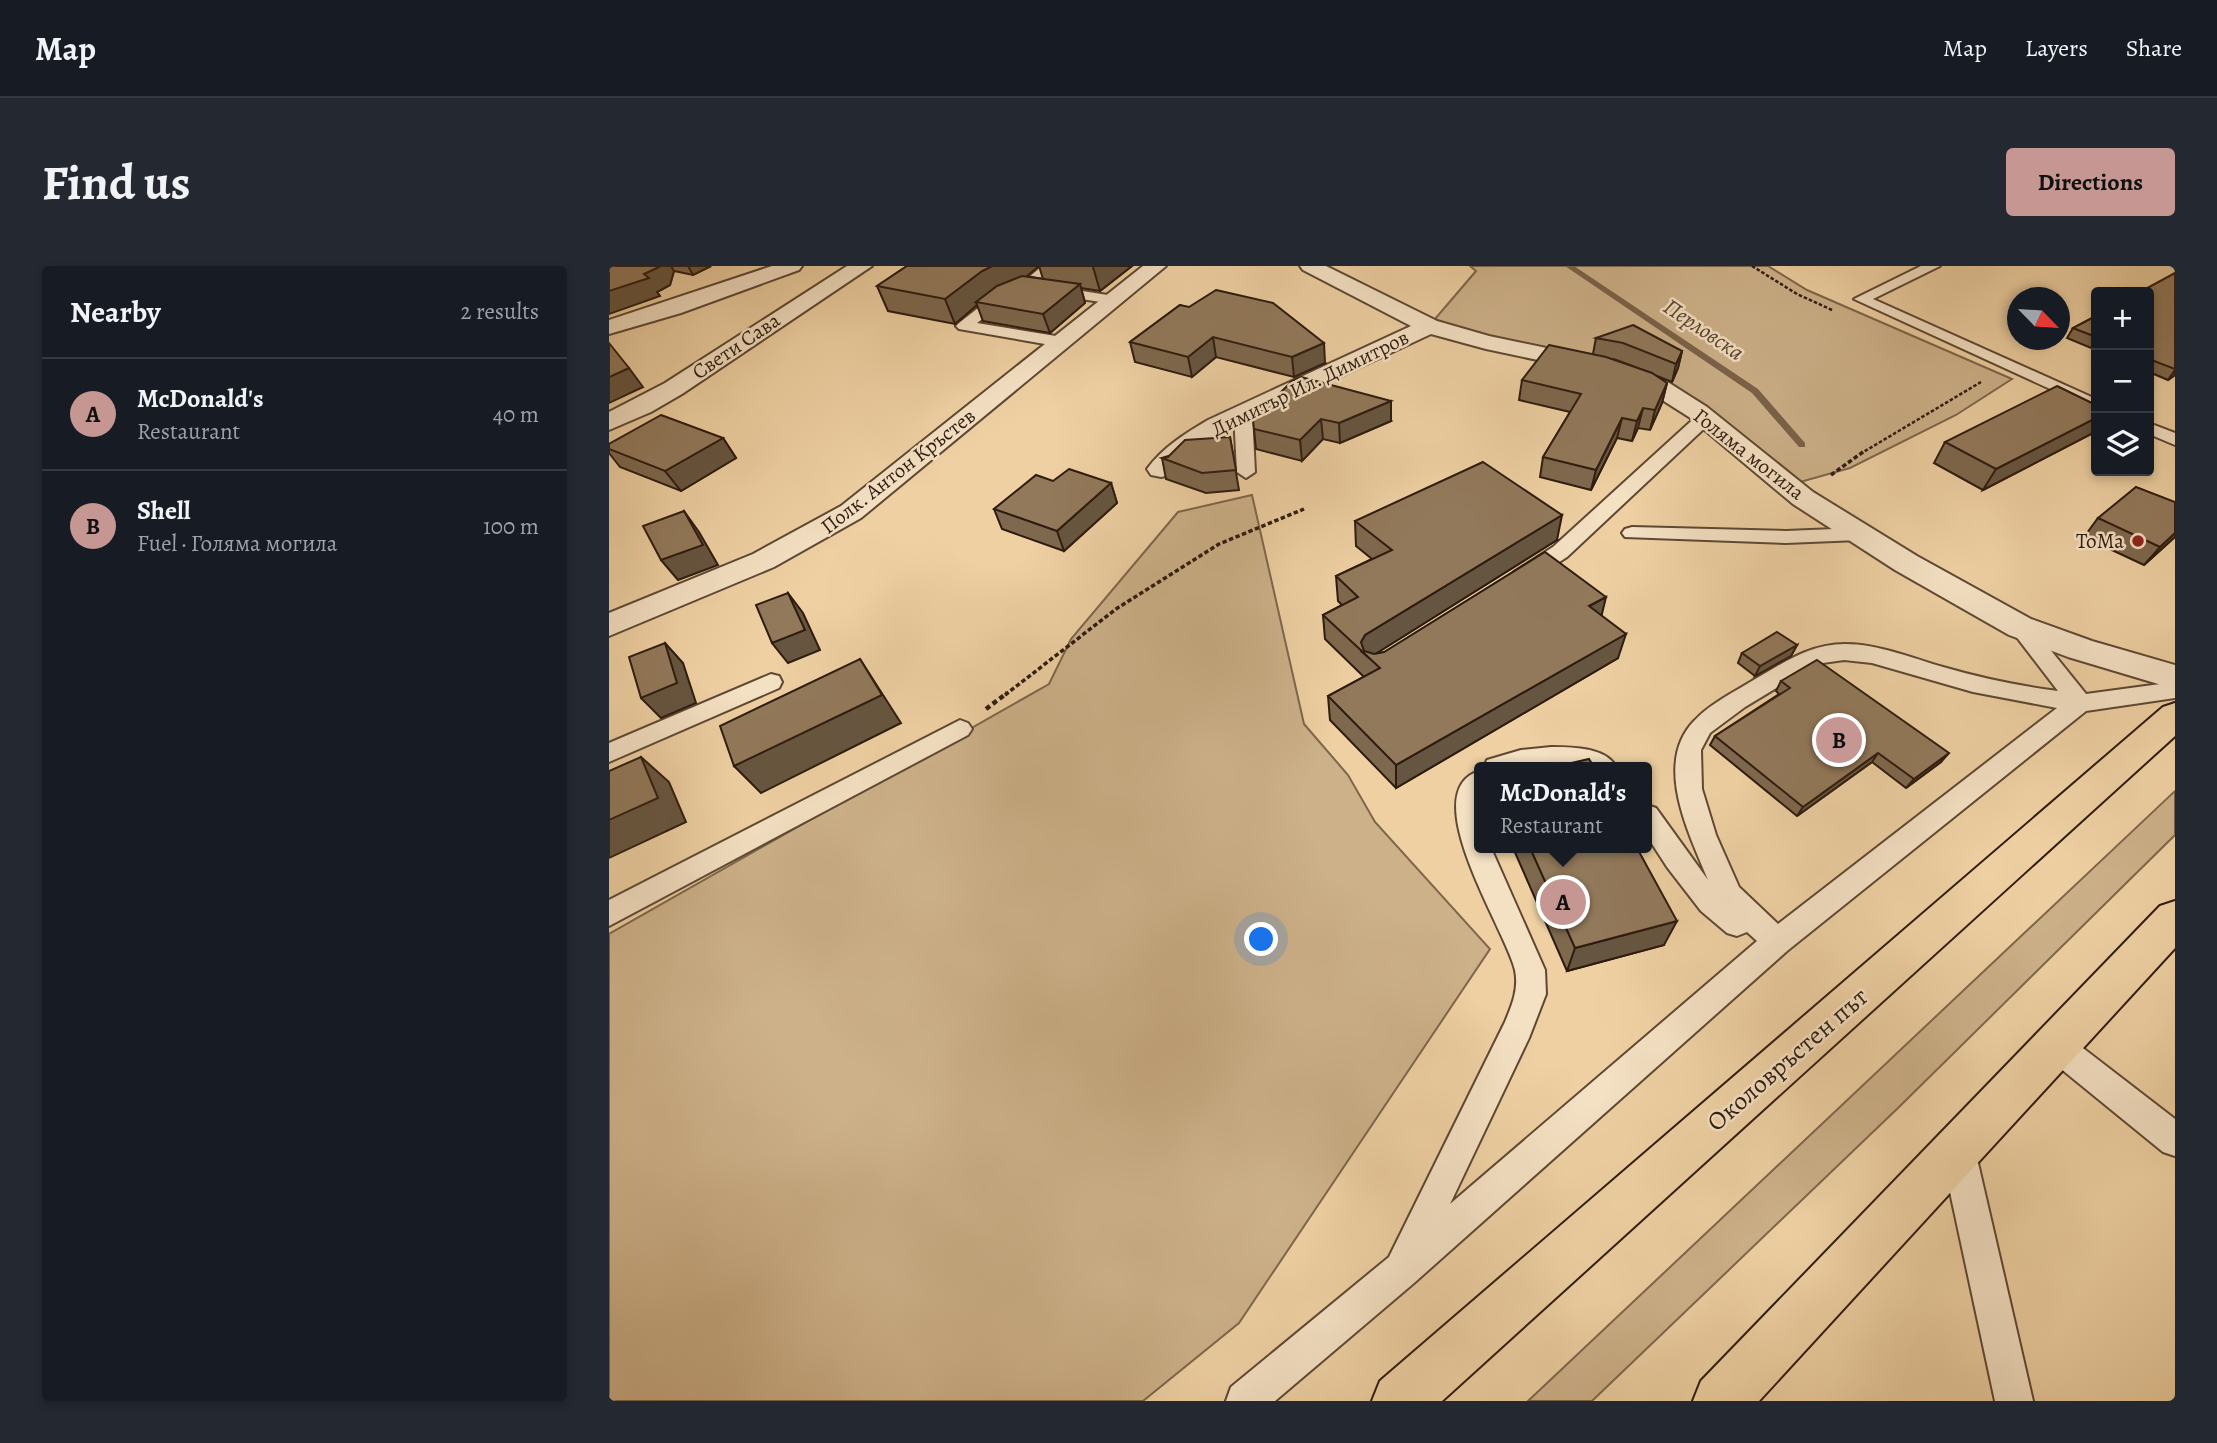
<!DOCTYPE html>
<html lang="en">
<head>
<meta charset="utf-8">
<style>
	body { margin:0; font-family:Alegreya,serif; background:#242831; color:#f1f3f6 }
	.controls { position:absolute; right:21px; top:21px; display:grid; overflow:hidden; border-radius:7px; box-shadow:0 4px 10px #0003 }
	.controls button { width:63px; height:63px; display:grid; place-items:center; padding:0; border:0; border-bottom:2px solid #363941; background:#171b24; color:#f1f3f6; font:35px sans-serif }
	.compass { position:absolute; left:1398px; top:21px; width:63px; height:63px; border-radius:50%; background:#171b24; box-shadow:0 4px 10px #0003; rotate:115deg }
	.you { position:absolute; left:653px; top:674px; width:24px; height:24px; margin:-18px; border:5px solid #fff; border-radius:50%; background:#1a73e8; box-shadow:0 0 0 10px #1a73e833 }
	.badge { display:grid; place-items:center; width:46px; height:46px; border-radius:50%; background:#c59692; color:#111; font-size:23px; font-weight:700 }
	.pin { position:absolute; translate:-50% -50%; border:4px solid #fff; box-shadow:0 2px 7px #0006 }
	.popup { position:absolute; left:865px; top:496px; width:178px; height:91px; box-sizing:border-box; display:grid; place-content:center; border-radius:7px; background:#171b24; filter:drop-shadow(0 2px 5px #0005); font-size:23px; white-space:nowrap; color:#9ea1a6 }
	.popup b { font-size:26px; color:#f1f3f6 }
	.popup::after { content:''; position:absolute; left:50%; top:100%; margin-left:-14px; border:14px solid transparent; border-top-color:#171b24 }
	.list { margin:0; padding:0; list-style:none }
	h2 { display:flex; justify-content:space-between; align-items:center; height:91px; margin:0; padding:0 28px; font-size:30px }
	h2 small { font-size:23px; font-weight:400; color:#9ea1a6 }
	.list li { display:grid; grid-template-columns:46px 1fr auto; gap:21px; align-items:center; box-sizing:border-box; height:112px; padding:0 28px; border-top:2px solid #363941 }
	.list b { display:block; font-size:26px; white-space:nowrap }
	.list p { margin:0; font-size:23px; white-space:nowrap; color:#9ea1a6 }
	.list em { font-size:23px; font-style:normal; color:#9ea1a6 }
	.icon { flex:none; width:38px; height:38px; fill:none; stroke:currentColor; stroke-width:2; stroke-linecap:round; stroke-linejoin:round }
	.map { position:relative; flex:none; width:1566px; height:1135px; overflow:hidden; border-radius:7px }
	header { display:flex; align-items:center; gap:42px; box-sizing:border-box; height:98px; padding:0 35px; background:#171b24; border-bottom:2px solid #363941 }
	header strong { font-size:33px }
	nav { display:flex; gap:38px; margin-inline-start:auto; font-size:24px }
	.intro { display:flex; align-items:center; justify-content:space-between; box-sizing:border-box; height:168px; padding:0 42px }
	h1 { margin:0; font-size:49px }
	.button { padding:18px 32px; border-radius:7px; background:#c59692; color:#111; font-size:24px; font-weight:700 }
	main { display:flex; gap:42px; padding:0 42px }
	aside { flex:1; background:#171b24; border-radius:7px; box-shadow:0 4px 10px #0003 }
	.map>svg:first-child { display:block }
</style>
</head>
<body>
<header>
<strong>Map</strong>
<nav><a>Map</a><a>Layers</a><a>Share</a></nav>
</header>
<div class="intro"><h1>Find us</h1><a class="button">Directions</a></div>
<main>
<aside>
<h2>Nearby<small>2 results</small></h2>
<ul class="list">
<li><span class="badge">A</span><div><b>McDonald's</b><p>Restaurant</p></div><em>40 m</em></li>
<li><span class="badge">B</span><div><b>Shell</b><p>Fuel · Голяма могила</p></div><em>100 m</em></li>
</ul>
</aside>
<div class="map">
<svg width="1566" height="1135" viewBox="0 0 1566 1135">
	<rect width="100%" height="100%" fill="#eed0a2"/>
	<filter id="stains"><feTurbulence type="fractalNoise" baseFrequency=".00286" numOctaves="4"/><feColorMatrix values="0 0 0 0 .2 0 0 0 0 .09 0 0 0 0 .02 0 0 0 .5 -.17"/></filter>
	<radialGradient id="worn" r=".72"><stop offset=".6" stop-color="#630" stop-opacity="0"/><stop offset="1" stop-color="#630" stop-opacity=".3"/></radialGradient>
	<!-- green -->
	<g fill="#cdb189" stroke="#7e664c" stroke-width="2">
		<polygon points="861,0 1159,0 1198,24 1403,113 1347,149 1241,202 1177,220 1047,120 820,60 867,5"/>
		<polygon points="643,229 695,458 739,509 766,556 881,683 630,1057 534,1135 0,1135 0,668 440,418 462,373 569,246"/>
		<polygon points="1566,525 1566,569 1289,842 983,1135 919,1135"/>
	</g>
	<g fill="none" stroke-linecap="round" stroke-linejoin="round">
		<!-- stream -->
		<polygon fill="#7a6249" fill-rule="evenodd" points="956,0 965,0 1149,123 1196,177 1196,181 1190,181 1143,127"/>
		<defs>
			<g id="service">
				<polygon points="433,0 448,0 429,18 505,30 512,34 505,38 412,24 410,21 412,18"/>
				<polygon points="1312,0 1331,0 1264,33 1487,133 1487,144 1245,33"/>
				<path d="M401 24 406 25 408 28C397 39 381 47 368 57L453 71 459 73 461 76 459 79 453 81 350 63 347 60 350 57 383 31Z"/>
				<polygon points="634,142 643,147 646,206 637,212 628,206 625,147"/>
				<polygon points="1096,147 1105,152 1102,156 958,291 919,316 905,316 902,311 905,306 944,281 1090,148"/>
				<polygon points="1540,157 1566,167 1566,179 1540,168"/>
				<polygon points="1023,261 1177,265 1250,262 1257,264 1260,268 1257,272 1250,274 1177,277 1016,271 1013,267 1016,263"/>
				<path d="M1411 354 1419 356 1477 428 1566 416V432L1477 445 1178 685 805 1017 666 1135H617L622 1121 780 991 896 756C903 739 910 723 906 704 898 666 805 526 870 505V582H882L936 704 937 728 920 772 841 938 1148 675 1138 666 1128 670 1118 667 1092 645 1058 601 1038 570V539L1047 542 1099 614C1081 569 1043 497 1086 454 1102 437 1127 425 1148 412 1176 396 1201 378 1236 378 1269 378 1303 392 1334 401 1372 412 1410 420 1449 425L1400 361 1403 356ZM1235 394 1263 397 1364 426 1448 442 1169 658 1130 621 1107 569 1093 523 1092 484 1101 467 1136 441 1207 398Z"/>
				<polygon points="162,408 170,410 173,416 170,422 0,496 0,477"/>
				<polygon points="351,454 359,457 363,463 359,469 0,660 0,634"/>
				<path d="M942 481C962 481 997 481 1007 501H875L878 494 912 484Z"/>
				<polygon points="1446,764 1457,769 1566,853 1566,890 1554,886 1435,789 1431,779 1435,769"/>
				<polygon points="1349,867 1361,872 1366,884 1424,1135 1386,1135 1332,884 1337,872"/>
			</g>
			<g id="minor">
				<polygon points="163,0 193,0 190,4 72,47 0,68 0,54"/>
				<polygon points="238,0 263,0 73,128 42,146 0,164 0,146 56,117"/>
				<polygon points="534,0 557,0 252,252 165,301 0,370 0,347 144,288 232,240"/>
				<path d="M691 0H717L828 55 880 70 1009 97 1057 115 1098 141 1204 226 1308 290 1422 353 1483 375 1566 399V423L1459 391 1400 369 1286 304 1184 238 1080 151 1039 125 994 108 877 83 822 68 617 164 588 183 562 209 552 211 542 209 538 203C554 181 577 167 599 154L802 60 694 4Z"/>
			</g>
			<g id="trunk">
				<polygon points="1566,437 1566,470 833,1135 763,1135 771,1115 1554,441"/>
				<polygon points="1566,635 1566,682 1150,1135 1084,1135 1092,1115 1551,640"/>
			</g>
		</defs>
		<!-- service casing -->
		<use href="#service" stroke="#5e4834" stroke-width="4"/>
		<!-- minor casing -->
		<use href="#minor" stroke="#5e4834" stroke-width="4"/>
		<!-- trunk casing -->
		<use href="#trunk" stroke="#2e1b0f" stroke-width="4"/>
		<!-- path-far2 -->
		<g stroke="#2e1b0f" stroke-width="2.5" stroke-dasharray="3.5 2" stroke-linecap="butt">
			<polyline points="1143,0 1188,28 1223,44"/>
			<polyline points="1251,188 1372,116"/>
		</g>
		<!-- path-far1 -->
		<g stroke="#2e1b0f" stroke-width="3.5" stroke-dasharray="4.5 2.5" stroke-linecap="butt">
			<polyline points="1222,209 1254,186"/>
			<polyline points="396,429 507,343 610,278 695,243"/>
		</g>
		<!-- path -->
		<polyline stroke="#2e1b0f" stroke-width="4.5" stroke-dasharray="5 3.5" stroke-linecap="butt" points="377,443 398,427"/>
		<!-- service -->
		<use href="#service" fill="#f4e0c3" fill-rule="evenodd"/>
		<!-- minor -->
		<use href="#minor" fill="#f4e0c3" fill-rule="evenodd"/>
		<!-- trunk -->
		<use href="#trunk" fill="#eed0a2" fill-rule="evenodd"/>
	</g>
	<!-- wall -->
	<g fill="#7e684e" stroke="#2e1b0f" stroke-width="2" fill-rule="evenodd">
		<polygon points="0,0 102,0 84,9 65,5 61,19 48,26 51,30"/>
		<path d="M298 0H523L491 25 472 22 476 37 441 67 374 55 368 39 346 58 279 45 268 20ZM430 0 434 13 417 10Z"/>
		<polygon points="1566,7 1566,109 1559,114 1540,106 1540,26"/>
		<polygon points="571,39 716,97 685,111 607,91 583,111 526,96 521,76"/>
		<polygon points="1487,50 1487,84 1458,72 1464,62"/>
		<path d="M987 72 1073 85 1069 102 1063 116 1043 108 1058 117 1053 137 1041 164 1029 162 1023 175 1008 172 982 224 931 211 934 191 961 146 910 134 913 114 984 88ZM1004 93 1010 95 1039 106Z"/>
		<polygon points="683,115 782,155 731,177 714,173 693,195 647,183 645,163"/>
		<polygon points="1487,139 1486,166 1374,224 1325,197 1336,176"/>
		<polygon points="621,171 630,224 597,227 557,213 553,192"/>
		<polygon points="114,172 127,192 72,225 11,201 0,187 0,178"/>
		<polygon points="444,215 502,217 508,237 455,285 393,263 385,243"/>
		<polygon points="1489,252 1566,271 1535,299 1475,271"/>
		<polygon points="746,255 948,274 766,388 992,349 1009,392 787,522 721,454 719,430 755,411 716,373 714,349 733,339 729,335 727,310 763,293 747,280"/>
		<polygon points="1188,379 1182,390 1146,410 1129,397 1133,387"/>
		<polygon points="1172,415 1332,496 1297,522 1263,496 1188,550 1101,479 1106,470 1170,428 1167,425"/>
		<polygon points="904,582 1028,582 1055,679 958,705"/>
	</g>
	<!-- shaded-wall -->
	<g fill="#665540" stroke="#2e1b0f" stroke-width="2">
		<polygon points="50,0 62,0 65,5 61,19 48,26 51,30 0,48 0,25"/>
		<polygon points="79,0 102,0 84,9"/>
		<polygon points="383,0 430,0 411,16 367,36 368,39 346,58 336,33 373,5"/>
		<polygon points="485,0 523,0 491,25 484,1"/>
		<polygon points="471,18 476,37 441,67 434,48"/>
		<polygon points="604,71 607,91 583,111 579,91"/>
		<polygon points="715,77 716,97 685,111 683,91"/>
		<polygon points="1073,85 1069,102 1063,116 1067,98"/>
		<polygon points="20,102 34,121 0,137 0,111"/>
		<polygon points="1566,104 1566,109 1559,114"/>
		<polygon points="1058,117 1053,137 1041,164 1046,144"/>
		<polygon points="782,135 782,155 731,177 730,157"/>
		<polygon points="1034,142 1029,162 1023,175 1028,155"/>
		<polygon points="1013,152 1008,172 982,224 987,204"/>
		<polygon points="1487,152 1486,166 1374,224 1387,203"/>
		<polygon points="712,153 714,173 693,195 691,174"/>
		<polygon points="114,172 127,192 72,225 56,205"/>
		<polygon points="502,217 508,237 455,285 448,265"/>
		<polygon points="75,245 90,266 109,299 69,314 52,294"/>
		<polygon points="953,249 948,274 760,392 752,385 752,376 756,369"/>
		<polygon points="1566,267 1566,271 1535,299 1551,281"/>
		<polygon points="179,327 194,347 211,384 179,397 163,377"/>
		<polygon points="997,331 991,356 980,340"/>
		<polygon points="1017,368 1009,392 787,522 787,499"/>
		<polygon points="56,377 74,397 87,437 52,452 32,432"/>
		<polygon points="1188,379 1182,390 1146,410 1151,400"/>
		<polygon points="251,393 292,457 152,527 125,500"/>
		<polygon points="1269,487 1263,496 1188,550 1194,541"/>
		<polygon points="1340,487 1332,496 1297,522 1305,513"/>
		<polygon points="32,491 60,516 77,556 0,592 0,554"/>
		<polygon points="1068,655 1055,679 958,705 966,682"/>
	</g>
	<!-- building -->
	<g fill="#92795b" stroke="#2e1b0f" stroke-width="2">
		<polygon points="0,0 50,0 50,1 35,8 40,12 0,25"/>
		<polygon points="298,0 383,0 373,5 336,33 268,20"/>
		<polygon points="1566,7 1566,103 1540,93 1540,26 1531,26"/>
		<polygon points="413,10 471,18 434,48 367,36 388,20"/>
		<polygon points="607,24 664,37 715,77 683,91 604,71 579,91 521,76 571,39 580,41"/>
		<polygon points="1487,50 1487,71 1464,62"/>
		<polygon points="1024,59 1073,85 1067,98 1014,77 987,72"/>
		<polygon points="0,77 20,102 0,111"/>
		<polygon points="940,79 997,91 1043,107 1058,117 1046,144 1034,142 1028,155 1013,152 987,204 934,191 972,128 913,114"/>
		<polygon points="692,111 782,135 730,157 712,153 691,174 645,163 644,154 683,115"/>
		<polygon points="1448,120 1487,139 1487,152 1387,203 1336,176"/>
		<polygon points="52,149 114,172 56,205 0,183 0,178"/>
		<polygon points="621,171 627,204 593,207 553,192 559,191 576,174"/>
		<polygon points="874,196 953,249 756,369 752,376 755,385 765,388 775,386 936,286 997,331 980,340 1017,368 787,499 719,430 771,402 714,349 749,331 727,310 783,284 746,255"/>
		<polygon points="460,203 502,217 448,265 385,243 427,209 444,215"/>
		<polygon points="1527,221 1566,236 1566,267 1551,281 1489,252"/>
		<polygon points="75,245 94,279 52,294 34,260"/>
		<polygon points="179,327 196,364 163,377 147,339"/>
		<polygon points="1168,366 1188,379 1151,400 1133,387"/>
		<polygon points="56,377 68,417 32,432 20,391"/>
		<polygon points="251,393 273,429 125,500 111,460"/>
		<polygon points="1208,394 1340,487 1305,513 1269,487 1194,541 1106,470 1181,422 1172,415"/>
		<polygon points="32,491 49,532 0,554 0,505"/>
		<polygon points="980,493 985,501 945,501"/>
		<polygon points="921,582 1028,582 1068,655 966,682"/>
	</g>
	<!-- markers -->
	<circle fill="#8f2418" stroke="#f4e0c3" stroke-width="2.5" cx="1529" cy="275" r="7"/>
	<g text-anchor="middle" stroke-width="5" stroke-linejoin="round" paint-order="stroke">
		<!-- far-street labels -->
		<g font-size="21" fill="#2e1b0f" stroke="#f4e0c3">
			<text transform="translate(127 80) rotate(-34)" y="7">Свети Сава</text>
			<text transform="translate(701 117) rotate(-26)" y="7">Димитър Ил. Димитров</text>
			<text transform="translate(1140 188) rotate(38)" y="7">Голяма могила</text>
			<text transform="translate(289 205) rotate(-38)" y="7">Полк. Антон Кръстев</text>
		</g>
		<!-- far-poi labels -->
		<g font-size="21" fill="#2e1b0f" stroke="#f4e0c3" text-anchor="end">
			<text x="1515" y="282">ТоМа</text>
		</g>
		<!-- far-water labels -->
		<g font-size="23" font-style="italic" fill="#5a4531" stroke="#f4e0c3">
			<text transform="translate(1095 63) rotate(34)" y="8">Перловска</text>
		</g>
		<!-- street labels -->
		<g font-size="26" fill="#2e1b0f" stroke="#f4e0c3">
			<text transform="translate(1178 793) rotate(-41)" y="9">Околовръстен път</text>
		</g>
	</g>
	<rect width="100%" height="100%" filter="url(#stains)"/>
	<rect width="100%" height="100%" fill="url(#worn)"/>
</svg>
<div class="controls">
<button>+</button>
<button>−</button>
<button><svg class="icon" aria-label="layers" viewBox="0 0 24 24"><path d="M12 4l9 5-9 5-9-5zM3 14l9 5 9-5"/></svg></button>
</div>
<svg class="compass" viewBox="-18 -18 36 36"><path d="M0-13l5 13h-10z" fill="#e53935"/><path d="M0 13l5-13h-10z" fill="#9ea1a6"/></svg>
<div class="you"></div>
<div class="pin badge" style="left:954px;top:636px">A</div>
<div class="popup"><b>McDonald's</b>Restaurant</div>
<div class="pin badge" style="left:1230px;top:474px">B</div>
</div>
</main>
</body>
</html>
